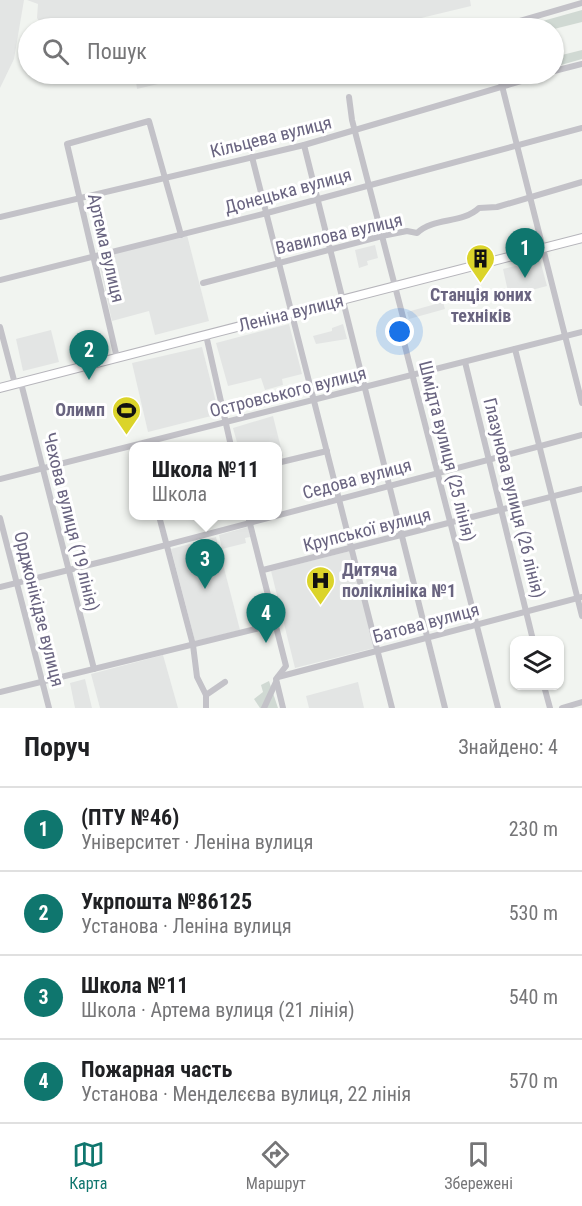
<!DOCTYPE html>
<html lang="uk">
<head>
<meta charset="utf-8">
<style>
	body { margin:0; font-family:"Roboto Condensed",sans-serif; background:#f2f2f2; color:#202124 }
	.controls { position:absolute; right:18px; bottom:18px; display:grid; overflow:hidden; border-radius:12px; box-shadow:0 2px 4px #0004 }
	.controls button { width:54px; height:54px; display:grid; place-items:center; padding:0; border:0; border-bottom:2px solid #e0e0e0; background:#fff; color:#202124; font:30px sans-serif }
	.you { position:absolute; left:400px; top:332px; width:21px; height:21px; margin:-15px; border:4px solid #fff; border-radius:50%; background:#1a73e8; box-shadow:0 0 0 9px #1a73e833 }
	.badge { display:grid; place-items:center; width:39px; height:39px; border-radius:50%; background:#0f766e; color:#fff; font-size:20px; font-weight:700 }
	.pin { position:absolute; translate:-50% -50px; filter:drop-shadow(0 2px 3px #0008) }
	.pin::after { content:''; position:absolute; top:32px; width:21px; height:18px; background:inherit; clip-path:polygon(0 0,100% 0,50% 100%) }
	.popup { position:absolute; left:129px; top:442px; width:153px; height:78px; box-sizing:border-box; display:grid; place-content:center; border-radius:12px; background:#fff; filter:drop-shadow(0 2px 4px #0005); font-size:20px; white-space:nowrap; color:#757577 }
	.popup b { font-size:22px; color:#202124 }
	.popup::after { content:''; position:absolute; left:50%; top:100%; margin-left:-12px; border:12px solid transparent; border-top-color:#fff }
	.list { margin:0; padding:0; list-style:none }
	h2 { display:flex; justify-content:space-between; align-items:center; height:78px; margin:0; padding:0 24px; font-size:26px }
	h2 small { font-size:20px; font-weight:400; color:#757577 }
	.list li { display:grid; grid-template-columns:39px 1fr auto; gap:18px; align-items:center; box-sizing:border-box; height:84px; padding:0 24px; border-top:2px solid #e0e0e0 }
	.list b { display:block; font-size:22px; white-space:nowrap }
	.list p { margin:0; font-size:20px; white-space:nowrap; color:#757577 }
	.list em { font-size:20px; font-style:normal; color:#757577 }
	.icon { flex:none; width:33px; height:33px; fill:none; stroke:currentColor; stroke-width:2; stroke-linecap:round; stroke-linejoin:round }
	.map { position:relative; flex:none; width:582px; height:708px; overflow:hidden }
	.search { position:absolute; background:#fff; box-shadow:0 2px 4px #0004; left:18px; right:18px; top:18px; height:66px; display:flex; align-items:center; gap:15px; box-sizing:border-box; padding:0 21px; border-radius:33px; color:#757577; font-size:22px }
	.sheet { height:414px; background:#fff }
	nav { display:flex; justify-content:space-around; align-items:center; box-sizing:border-box; height:84px; border-top:2px solid #e0e0e0; background:#fff; font-size:16px; color:#757577 }
	nav a { display:grid; justify-items:center; gap:3px }
	nav .on { color:#0f766e }
	.map>svg:first-child { display:block }
</style>
</head>
<body>
<div class="map">
<svg width="582" height="708" viewBox="0 0 582 708">
	<rect width="100%" height="100%" fill="#f1f4f0"/>
	<!-- built -->
	<g fill="#e3e5e4">
		<polygon points="0,0 24,0 14,59 0,88"/>
		<polygon points="27,0 470,0 471,6 392,25 392,28 43,28 37,18 38,4"/>
		<polygon points="135,74 200,74 137,89"/>
		<polygon points="187,235 209,321 155,335 149,311 112,321 98,258"/>
		<polygon points="375,245 378,258 367,261 368,265 359,268 355,250"/>
		<polygon points="540,260 547,286 509,296 503,269"/>
		<polygon points="443,302 445,309 409,319 407,312"/>
		<polygon points="289,324 302,374 282,379 283,385 265,390 261,378 228,386 216,343"/>
		<polygon points="343,324 347,339 316,344 313,336 332,331 332,328"/>
		<polygon points="51,330 59,362 23,371 16,339"/>
		<polygon points="202,347 219,414 148,432 132,363"/>
		<polygon points="273,416 283,456 277,458 277,446 255,446 254,443 238,446 233,428"/>
		<polygon points="248,527 250,537 245,538 246,543 222,549 219,535"/>
		<polygon points="216,537 240,630 195,641 171,549"/>
		<polygon points="350,551 374,648 295,668 271,571"/>
		<polygon points="163,655 178,708 100,708 91,674"/>
		<polygon points="85,679 92,708 75,708 70,683"/>
		<polygon points="358,682 364,708 309,708 306,696"/>
	</g>
	<!-- green -->
	<g fill="#d0d9d3">
		<polygon points="582,10 582,22 554,29 533,28 532,24"/>
		<polygon points="582,50 582,59 554,67 554,57"/>
		<polygon points="269,681 278,708 260,708 254,699 263,692 261,685"/>
	</g>
	<g fill="none" stroke-linecap="round" stroke-linejoin="round">
		<defs>
			<polyline id="major" points="0,388 582,238"/>
		</defs>
		<!-- major casing -->
		<use href="#major" stroke="#b6b5bb" stroke-width="10"/>
		<!-- minor -->
		<g stroke="#c3c2c8" stroke-width="6">
			<polyline points="495,28 582,3"/>
			<polyline points="554,71 582,64"/>
			<polyline points="499,74 582,403"/>
			<polyline points="349,97 352,120 404,321 401,330 408,358 498,708"/>
			<polyline points="304,145 445,708"/>
			<polyline points="252,157 392,708"/>
			<polyline points="0,217 304,145 545,74"/>
			<polyline points="0,280 267,213 582,128"/>
			<path d="M203 283 382 236 407 231 417 233C434 217 462 224 479 208L497 207 582 182"/>
			<polyline points="0,327 15,384"/>
			<polyline points="206,335 231,446"/>
			<polyline points="515,349 582,616"/>
			<polyline points="117,358 67,144 149,121 181,235"/>
			<polyline points="465,362 533,640"/>
			<polyline points="21,383 94,669"/>
			<polyline points="277,463 327,451"/>
			<polyline points="0,479 582,332"/>
			<polyline points="159,516 193,645 197,677 206,695 206,708"/>
			<polyline points="248,516 286,666 276,679 283,708"/>
			<polyline points="0,518 49,708"/>
			<polyline points="263,570 582,489"/>
			<polyline points="0,587 117,558 582,435"/>
			<polyline points="278,677 582,597"/>
			<polyline points="544,686 550,708"/>
			<polyline points="0,692 276,624"/>
			<polyline points="206,695 225,682"/>
			<polyline points="264,708 276,682"/>
			<polyline points="562,708 582,702"/>
		</g>
		<!-- major -->
		<use href="#major" stroke="#fff" stroke-width="8"/>
	</g>
	<!-- icons -->
	<defs>
		<symbol id="building-pin" viewBox="-11 -11 22 30"><path d="M0 17L-7.5 6A9.5 9.5 0 1 1 7.5 6Z" fill="#dbd42a" stroke="#fff"/><path d="M-4-6H4V6H1V3H-1V6H-4ZM-2.5-4.3h1.7v1.8h-1.7ZM.8-4.3h1.7v1.8H.8ZM-2.5-1h1.7V.8h-1.7ZM.8-1h1.7V.8H.8Z" fill="#111"/></symbol>
		<symbol id="stadium-pin" viewBox="-11 -11 22 30"><path d="M0 17L-7.5 6A9.5 9.5 0 1 1 7.5 6Z" fill="#dbd42a" stroke="#fff"/><path d="M0-5a6.5 5 0 1 0 0 10a6.5 5 0 1 0 0-10ZM-3.5-1.8h7v3.6h-7Z" fill="#111"/></symbol>
		<symbol id="hospital-pin" viewBox="-11 -11 22 30"><path d="M0 17L-7.5 6A9.5 9.5 0 1 1 7.5 6Z" fill="#dbd42a" stroke="#fff"/><path d="M-5-5h3v3.5h4V-5h3V5h-3V1.5h-4V5h-3Z" fill="#111"/></symbol>
	</defs>
	<g fill-rule="evenodd">
		<use href="#building-pin" x="464" y="242" width="33" height="45"/>
		<use href="#stadium-pin" x="110" y="394" width="33" height="45"/>
		<use href="#hospital-pin" x="304" y="564" width="33" height="45"/>
	</g>
	<g text-anchor="middle" stroke-width="6" stroke-linejoin="round" paint-order="stroke">
		<!-- street labels -->
		<g font-size="18" fill="#696480" stroke="#fff">
			<text transform="translate(271 137) rotate(-14)" y="6">Кільцева вулиця</text>
			<text transform="translate(288 191) rotate(-15)" y="6">Донецька вулиця</text>
			<text transform="translate(339 234) rotate(-13)" y="6">Вавилова вулиця</text>
			<text transform="translate(106 248) rotate(77)" y="6">Артема вулиця</text>
			<text transform="translate(291 313) rotate(-14)" y="6">Леніна вулиця</text>
			<text transform="translate(288 392) rotate(-14)" y="6">Островського вулиця</text>
			<text transform="translate(447 451) rotate(76)" y="6">Шмідта вулиця (25 лiнiя)</text>
			<text transform="translate(357 479) rotate(-15)" y="6">Седова вулиця</text>
			<text transform="translate(514 498) rotate(76)" y="6">Глазунова вулиця (26 лiнiя)</text>
			<text transform="translate(71 522) rotate(76)" y="6">Чехова вулиця (19 лiнiя)</text>
			<text transform="translate(367 530) rotate(-14)" y="6">Крупської вулиця</text>
			<text transform="translate(39 609) rotate(76)" y="6">Орджонікідзе вулиця</text>
			<text transform="translate(426 623) rotate(-15)" y="6">Батова вулиця</text>
		</g>
		<!-- poi labels -->
		<g font-size="18" font-weight="bold" fill="#696480" stroke="#fff">
			<text x="481" y="301">Станція юних<tspan x="481" dy="21">техніків</tspan></text>
			<text x="105" y="416" text-anchor="end">Олимп</text>
			<text x="342" y="576" text-anchor="start">Дитяча<tspan x="342" dy="21">поліклініка №1</tspan></text>
		</g>
	</g>
</svg>
<div class="controls">
<button><svg class="icon" aria-label="layers" viewBox="0 0 24 24"><path d="M12 4l9 5-9 5-9-5zM3 14l9 5 9-5"/></svg></button>
</div>
<div class="you"></div>
<div class="pin badge" style="left:525px;top:278px">1</div>
<div class="pin badge" style="left:89px;top:380px">2</div>
<div class="pin badge" style="left:205px;top:589px">3</div>
<div class="popup"><b>Школа №11</b>Школа</div>
<div class="pin badge" style="left:266px;top:643px">4</div>
<div class="search"><svg class="icon" aria-label="search" viewBox="0 0 24 24"><circle cx="10" cy="10" r="6"/><path d="M15 15l6 6"/></svg>Пошук</div>
</div>
<section class="sheet">
<h2>Поруч<small>Знайдено: 4</small></h2>
<ul class="list">
<li><span class="badge">1</span><div><b>(ПТУ №46)</b><p>Університет · Леніна вулиця</p></div><em>230 m</em></li>
<li><span class="badge">2</span><div><b>Укрпошта №86125</b><p>Установа · Леніна вулиця</p></div><em>530 m</em></li>
<li><span class="badge">3</span><div><b>Школа №11</b><p>Школа · Артема вулиця (21 лiнiя)</p></div><em>540 m</em></li>
<li><span class="badge">4</span><div><b>Пожарная часть</b><p>Установа · Менделєєва вулиця, 22 лінія</p></div><em>570 m</em></li>
</ul>
</section>
<nav>
<a class="on"><svg class="icon" aria-label="map" viewBox="0 0 24 24"><path d="M3 6l6-2 6 2 6-2v14l-6 2-6-2-6 2zM9 4v14M15 6v14"/></svg>Карта</a>
<a><svg class="icon" aria-label="directions" viewBox="0 0 24 24"><path d="M12 3l9 9-9 9-9-9zM9 14v-3h6M13 9l2 2-2 2"/></svg>Маршрут</a>
<a><svg class="icon" aria-label="saved" viewBox="0 0 24 24"><path d="M7 4h10v16l-5-4-5 4z"/></svg>Збережені</a>
</nav>
</body>
</html>
